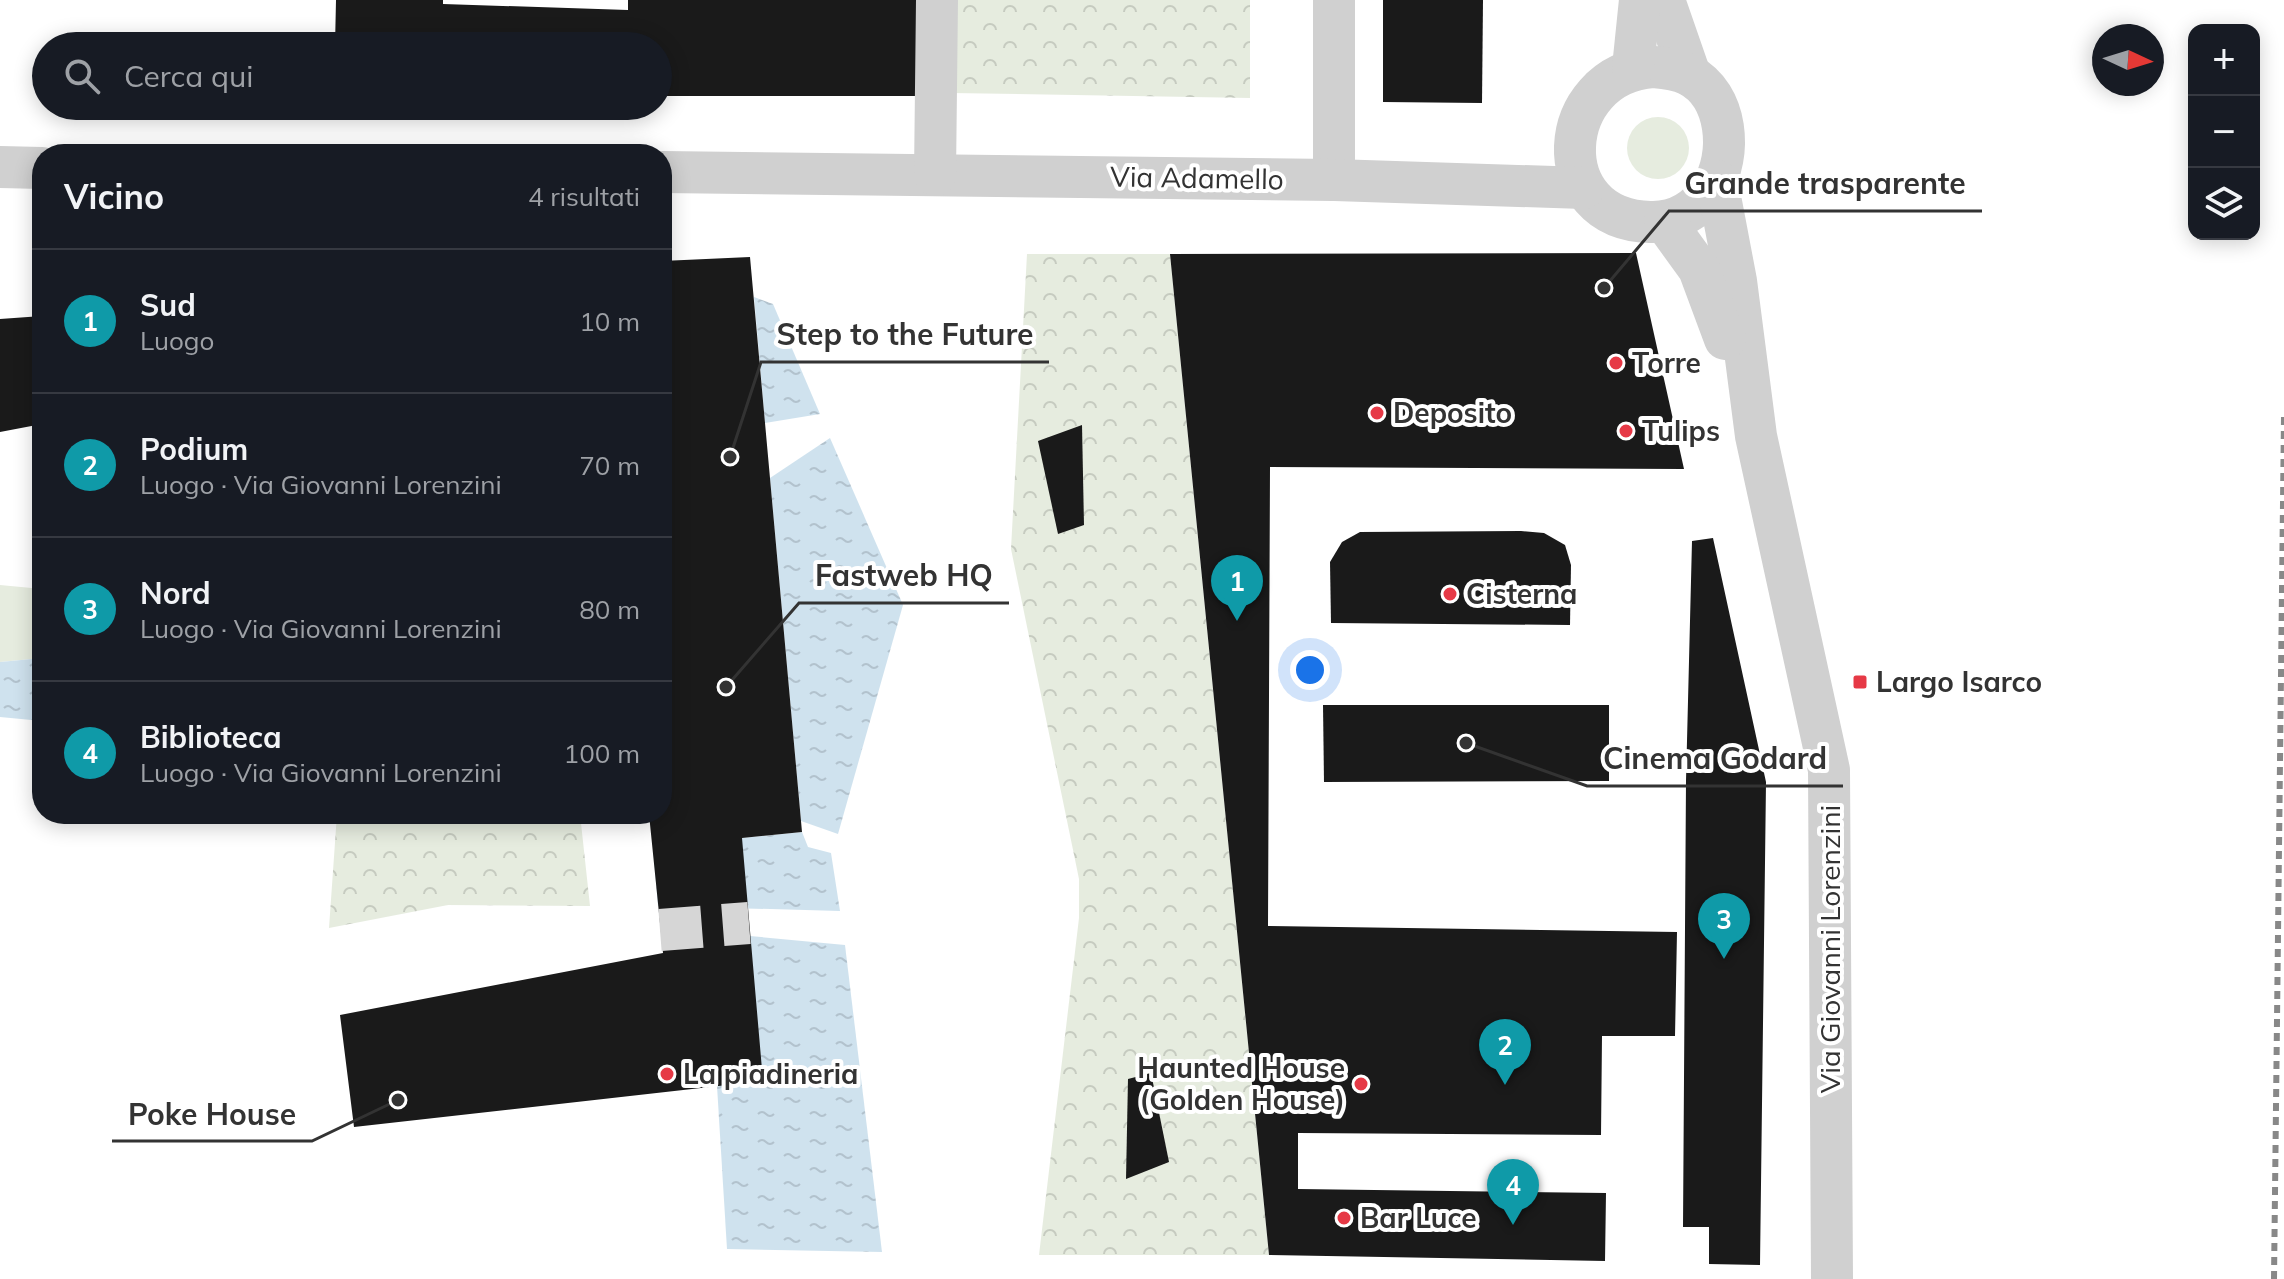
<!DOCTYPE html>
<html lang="it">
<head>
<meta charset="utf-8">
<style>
	body { margin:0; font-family:Mulish,sans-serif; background:#20242c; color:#f1f3f6 }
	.controls { position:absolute; right:24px; top:24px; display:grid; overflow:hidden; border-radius:16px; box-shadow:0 4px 20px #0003 }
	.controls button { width:72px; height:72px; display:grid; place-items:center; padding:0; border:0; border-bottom:2px solid #363941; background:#171b24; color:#f1f3f6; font:40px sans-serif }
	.compass { position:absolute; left:2092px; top:24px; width:72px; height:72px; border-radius:50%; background:#171b24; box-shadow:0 4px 20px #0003; rotate:94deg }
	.you { position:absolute; left:1310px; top:670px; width:28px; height:28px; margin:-20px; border:6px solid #fff; border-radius:50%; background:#1a73e8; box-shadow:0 0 0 12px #1a73e833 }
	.badge { display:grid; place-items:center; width:52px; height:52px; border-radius:50%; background:#e63946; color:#fff; font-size:26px; font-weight:700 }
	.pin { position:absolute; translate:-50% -66px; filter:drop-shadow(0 2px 4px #0008) }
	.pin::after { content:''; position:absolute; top:42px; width:28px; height:24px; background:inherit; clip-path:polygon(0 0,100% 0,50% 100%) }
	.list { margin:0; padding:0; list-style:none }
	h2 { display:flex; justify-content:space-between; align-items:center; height:104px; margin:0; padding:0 32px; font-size:34px }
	h2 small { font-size:26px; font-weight:400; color:#9ea1a6 }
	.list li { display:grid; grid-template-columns:52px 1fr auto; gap:24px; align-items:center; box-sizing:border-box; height:144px; padding:0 32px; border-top:2px solid #363941 }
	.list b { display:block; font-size:30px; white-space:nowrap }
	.list p { margin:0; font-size:26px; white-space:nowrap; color:#9ea1a6 }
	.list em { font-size:26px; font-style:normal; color:#9ea1a6 }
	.icon { flex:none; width:44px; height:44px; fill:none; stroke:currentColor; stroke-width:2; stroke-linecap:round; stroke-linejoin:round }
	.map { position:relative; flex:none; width:2284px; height:1279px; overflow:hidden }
	.search { position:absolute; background:#171b24; box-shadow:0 4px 20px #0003; left:32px; top:32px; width:640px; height:88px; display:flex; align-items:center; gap:20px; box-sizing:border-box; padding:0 28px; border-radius:44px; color:#9ea1a6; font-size:30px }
	.panel { position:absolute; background:#171b24; box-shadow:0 4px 20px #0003; left:32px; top:144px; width:640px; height:680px; border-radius:32px }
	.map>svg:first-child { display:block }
</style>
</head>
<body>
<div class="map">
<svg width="2284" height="1279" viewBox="0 0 2284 1279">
	<defs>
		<pattern id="forest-crowns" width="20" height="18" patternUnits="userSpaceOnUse" patternTransform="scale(2)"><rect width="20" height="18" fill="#e6ecdf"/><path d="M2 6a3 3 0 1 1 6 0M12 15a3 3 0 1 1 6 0" fill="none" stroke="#c6cbc0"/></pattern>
		<pattern id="water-ripples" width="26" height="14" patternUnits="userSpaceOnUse" patternTransform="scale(2)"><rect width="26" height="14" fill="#cfe2ee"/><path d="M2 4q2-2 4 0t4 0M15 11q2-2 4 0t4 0" fill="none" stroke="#b2c2cd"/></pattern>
	</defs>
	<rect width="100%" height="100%" fill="#fff"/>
	<!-- grass -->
	<g fill="#e6ecdf">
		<circle cx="1658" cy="148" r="31"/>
		<polygon points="0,585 42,589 42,658 0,662"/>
	</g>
	<!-- forest -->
	<g fill="url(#forest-crowns)">
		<polygon points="952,0 1250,0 1250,98 951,93"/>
		<polygon points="1027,254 1170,254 1269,1255 1039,1255 1079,918 1079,879 1011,549"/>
		<polygon points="337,814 580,814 590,906 448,905 329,928"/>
	</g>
	<!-- water -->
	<g fill="url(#water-ripples)">
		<polygon points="754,297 773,304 820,414 765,423"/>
		<polygon points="830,438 903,605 838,834 801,821 770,478"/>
		<polygon points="42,658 42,721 0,717 0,662"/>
		<polygon points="802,832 808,847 831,853 840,911 658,906 653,847"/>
		<polygon points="750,936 845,945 882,1252 727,1249 717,1086"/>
	</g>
	<!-- building -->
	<g fill="#1a1a1a">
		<polygon points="336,0 443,0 443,4 628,10 628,0 922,0 921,96 658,96 658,46 335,46"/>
		<polygon points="1383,0 1483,0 1482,103 1383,102"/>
		<polygon points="1636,253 1684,469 1270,467 1268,926 1677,932 1675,1036 1602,1036 1601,1135 1298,1133 1298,1189 1606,1193 1605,1261 1269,1255 1170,254"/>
		<polygon points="750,257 802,832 742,838 763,1081 354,1127 340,1015 663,953 649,814 662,814 662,261"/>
		<polygon points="42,316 42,424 0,432 0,319"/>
		<polygon points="1082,425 1084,525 1058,534 1038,441"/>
		<polygon points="1521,531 1544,533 1565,545 1571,565 1570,625 1331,623 1330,562 1342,542 1360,532"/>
		<polygon points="1713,538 1766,782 1760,1265 1709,1264 1709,1227 1683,1227 1686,781 1692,541"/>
		<polygon points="1323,705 1609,705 1609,781 1324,782"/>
		<polygon points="1151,1073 1169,1162 1126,1179 1128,1079"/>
	</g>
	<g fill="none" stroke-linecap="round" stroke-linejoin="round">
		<!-- minor-tunnel -->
		<polyline stroke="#d6d6d6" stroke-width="42" stroke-dasharray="42 21" stroke-linecap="butt" points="660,930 749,923"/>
		<!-- minor -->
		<g stroke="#d0d0d0" stroke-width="42">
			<polyline points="1334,0 1334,180"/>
			<polyline points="1664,0 1690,75"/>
			<path d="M1653 67C1665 68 1678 69 1689 75 1728 95 1733 155 1711 189 1697 210 1676 223 1650 222 1545 220 1554 74 1653 67Z"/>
			<polyline points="1633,68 1640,0"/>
			<polyline points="0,167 42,168"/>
			<polyline points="662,172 1334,180 1584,188"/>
			<polyline points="935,175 937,0"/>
			<polyline points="1717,181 1736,281 1756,436 1829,770 1832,1279"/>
			<polyline points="1665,222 1699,269 1725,339"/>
		</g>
		<!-- rail -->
		<polyline stroke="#888" stroke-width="6" stroke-dasharray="8 6" stroke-linecap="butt" points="2274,1279 2284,417"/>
	</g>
	<!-- markers -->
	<g fill="#e63946" stroke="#fff" stroke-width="3">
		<circle cx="1616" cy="363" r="8"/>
		<circle cx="1377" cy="413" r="8"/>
		<circle cx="1626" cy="431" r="8"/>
		<circle cx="1450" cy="594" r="8"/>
		<rect x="1852" y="674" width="16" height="16" rx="4"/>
		<circle cx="667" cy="1074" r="8"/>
		<circle cx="1361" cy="1084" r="8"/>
		<circle cx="1344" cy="1218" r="8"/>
	</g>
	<g text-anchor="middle" stroke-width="8" stroke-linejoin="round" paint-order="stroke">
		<!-- street labels -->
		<g font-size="28" fill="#333" stroke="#fff">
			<text transform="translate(1197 178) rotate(1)" y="10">Via Adamello</text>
			<text transform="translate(1830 949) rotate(-90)" y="10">Via Giovanni Lorenzini</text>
		</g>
		<!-- poi labels -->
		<g font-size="28" font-weight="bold" fill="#333" stroke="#fff" text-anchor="start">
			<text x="1632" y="373">Torre</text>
			<text x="1393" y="423">Deposito</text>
			<text x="1642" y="441">Tulips</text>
			<text x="1466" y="604">Cisterna</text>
			<text x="1876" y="692">Largo Isarco</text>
			<text x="1345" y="1078" text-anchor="end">Haunted House<tspan x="1345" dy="32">(Golden House)</tspan></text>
			<text x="683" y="1084">La piadineria</text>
			<text x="1360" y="1228">Bar Luce</text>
		</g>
	</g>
	<!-- callouts -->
	<path fill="none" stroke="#333" stroke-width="3" d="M1604 288L1669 211H1982M730 457L761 362H1049M726 687L799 603H1009M1466 743L1587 786H1843M398 1100L312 1141H112"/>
	<g fill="#333" stroke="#fff" stroke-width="3">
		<circle cx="1604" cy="288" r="8"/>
		<circle cx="730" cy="457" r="8"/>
		<circle cx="726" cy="687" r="8"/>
		<circle cx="1466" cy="743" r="8"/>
		<circle cx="398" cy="1100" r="8"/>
	</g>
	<g font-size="30" text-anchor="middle" font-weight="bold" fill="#333" stroke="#fff" stroke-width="8" stroke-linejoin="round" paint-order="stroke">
		<text x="1825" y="194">Grande trasparente</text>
		<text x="905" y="345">Step to the Future</text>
		<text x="904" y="586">Fastweb HQ</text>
		<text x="1715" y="769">Cinema Godard</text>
		<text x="212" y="1125">Poke House</text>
	</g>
</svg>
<div class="controls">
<button>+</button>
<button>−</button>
<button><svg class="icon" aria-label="layers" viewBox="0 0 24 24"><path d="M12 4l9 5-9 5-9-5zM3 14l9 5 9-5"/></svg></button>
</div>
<svg class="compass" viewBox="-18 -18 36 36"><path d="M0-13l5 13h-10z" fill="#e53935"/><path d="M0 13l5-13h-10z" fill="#9ea1a6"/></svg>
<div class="you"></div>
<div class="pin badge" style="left:1237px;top:621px;background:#0f9aa8">1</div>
<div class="pin badge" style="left:1505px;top:1085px;background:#0f9aa8">2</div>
<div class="pin badge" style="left:1724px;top:959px;background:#0f9aa8">3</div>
<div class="pin badge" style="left:1513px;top:1225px;background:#0f9aa8">4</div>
<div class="search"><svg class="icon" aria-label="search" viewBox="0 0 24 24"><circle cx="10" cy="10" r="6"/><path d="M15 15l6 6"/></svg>Cerca qui</div>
<section class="panel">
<h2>Vicino<small>4 risultati</small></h2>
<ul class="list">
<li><span class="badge" style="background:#0f9aa8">1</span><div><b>Sud</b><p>Luogo</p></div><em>10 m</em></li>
<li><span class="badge" style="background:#0f9aa8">2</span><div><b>Podium</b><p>Luogo · Via Giovanni Lorenzini</p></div><em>70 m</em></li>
<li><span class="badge" style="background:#0f9aa8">3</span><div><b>Nord</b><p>Luogo · Via Giovanni Lorenzini</p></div><em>80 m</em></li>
<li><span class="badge" style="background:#0f9aa8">4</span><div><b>Biblioteca</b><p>Luogo · Via Giovanni Lorenzini</p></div><em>100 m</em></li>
</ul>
</section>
</div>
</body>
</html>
